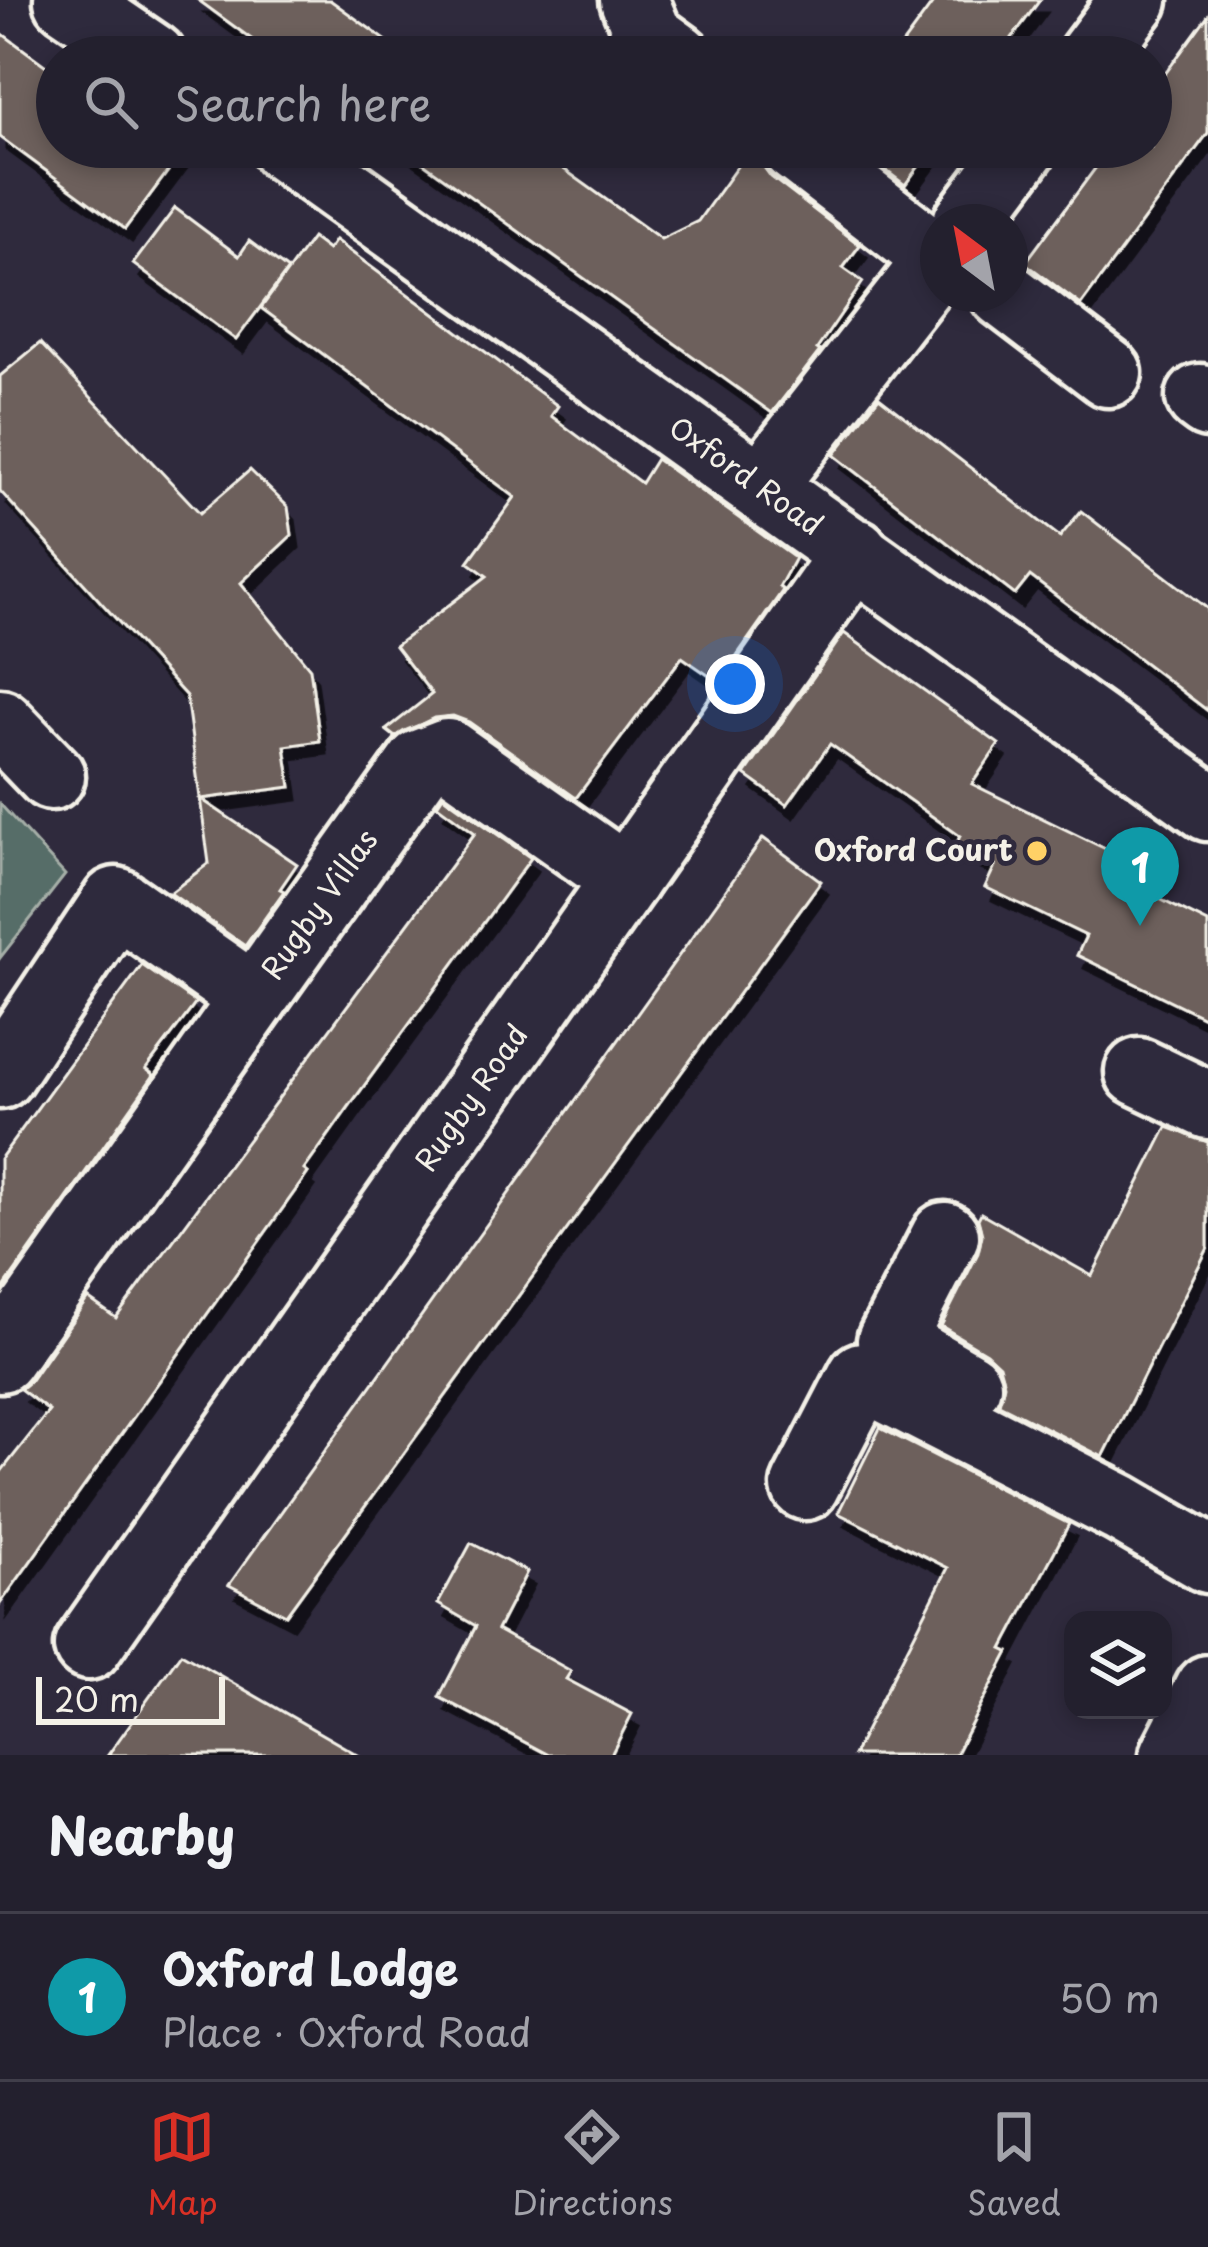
<!DOCTYPE html>
<html lang="en">
<head>
<meta charset="utf-8">
<style>
	body { margin:0; font-family:"Playpen Sans",sans-serif; background:#2b2836; color:#f1f3f6 }
	.controls { position:absolute; right:36px; bottom:36px; display:grid; overflow:hidden; border-radius:24px; box-shadow:0 6px 18px #0003 }
	.controls button { width:108px; height:108px; display:grid; place-items:center; padding:0; border:0; border-bottom:3px solid #403e4a; background:#23202e; color:#f1f3f6; font:60px sans-serif }
	.compass { position:absolute; left:920px; top:204px; width:108px; height:108px; border-radius:50%; background:#23202e; box-shadow:0 6px 18px #0003; rotate:328deg }
	.scale { position:absolute; left:36px; bottom:30px; width:189px; box-sizing:border-box; padding-left:12px; border:6px solid #f4f1e8; border-top:0; font-size:33px; line-height:42px; white-space:nowrap; color:#f4f1e8; -webkit-text-stroke:9px #2f2a3d; paint-order:stroke }
	.you { position:absolute; left:735px; top:684px; width:42px; height:42px; margin:-30px; border:9px solid #fff; border-radius:50%; background:#1a73e8; box-shadow:0 0 0 18px #1a73e833 }
	.badge { display:grid; place-items:center; width:78px; height:78px; border-radius:50%; background:#d93025; color:#fff; font-size:39px; font-weight:700 }
	.pin { position:absolute; translate:-50% -99px; filter:drop-shadow(0 3px 6px #0008) }
	.pin::after { content:''; position:absolute; top:63px; width:42px; height:36px; background:inherit; clip-path:polygon(0 0,100% 0,50% 100%) }
	.list { margin:0; padding:0; list-style:none }
	h2 { display:flex; justify-content:space-between; align-items:center; height:156px; margin:0; padding:0 48px; font-size:51px }
	h2 small { font-size:39px; font-weight:400; color:#a3a3aa }
	.list li { display:grid; grid-template-columns:78px 1fr auto; gap:36px; align-items:center; box-sizing:border-box; height:168px; padding:0 48px; border-top:3px solid #403e4a }
	.list b { display:block; font-size:45px; white-space:nowrap }
	.list p { margin:0; font-size:39px; white-space:nowrap; color:#a3a3aa }
	.list em { font-size:39px; font-style:normal; color:#a3a3aa }
	.icon { flex:none; width:66px; height:66px; fill:none; stroke:currentColor; stroke-width:2; stroke-linecap:round; stroke-linejoin:round }
	.map { position:relative; flex:none; width:1208px; height:1755px; overflow:hidden }
	.search { position:absolute; background:#23202e; box-shadow:0 6px 18px #0003; left:36px; right:36px; top:36px; height:132px; display:flex; align-items:center; gap:30px; box-sizing:border-box; padding:0 42px; border-radius:66px; color:#a3a3aa; font-size:45px }
	.sheet { height:324px; background:#23202e }
	nav { display:flex; justify-content:space-around; align-items:center; box-sizing:border-box; height:168px; border-top:3px solid #403e4a; background:#23202e; font-size:33px; color:#a3a3aa }
	nav a { display:grid; justify-items:center; gap:6px }
	nav .on { color:#d93025 }
	.map>svg:first-child { display:block }
</style>
</head>
<body>
<div class="map">
<svg width="1208" height="1755" viewBox="0 0 1208 1755">
	<defs>
		<filter id="shadow"><feDropShadow dx="7" dy="13" stdDeviation="0" flood-color="#0009"/></filter>
	</defs>
	<rect width="100%" height="100%" fill="#2f2a3d"/>
	<filter id="ink" filterUnits="userSpaceOnUse"><feTurbulence type="fractalNoise" baseFrequency=".00833" numOctaves="2"/><feDisplacementMap in="SourceGraphic" scale="24" xChannelSelector="R" yChannelSelector="G"/><feConvolveMatrix kernelMatrix="1 2 1 2 8 2 1 2 1" color-interpolation-filters="sRGB"/></filter>
	<g filter="url(#ink)">
		<!-- green -->
		<polygon fill="#576d68" stroke="#a6afa8" stroke-width="3" points="0,804 65,875 0,958"/>
		<!-- building -->
		<g fill="#6d605c" stroke="#f4f1e8" stroke-width="3" filter="url(#shadow)">
			<polygon points="198,0 330,0 409,57 276,57"/>
			<polygon points="935,0 1040,0 998,57 893,57"/>
			<polygon points="1208,15 1208,133 1081,305 1025,263 1111,147 1151,147 1151,93"/>
			<polygon points="0,32 57,74 57,147 186,147 125,229 0,137"/>
			<polygon points="401,147 533,147 661,239 698,221 751,147 757,147 760,162 771,177 860,245 843,268 863,282 817,349 820,351 772,413"/>
			<polygon points="855,147 933,147 905,185"/>
			<polygon points="175,208 239,256 249,241 288,270 236,340 133,264"/>
			<polygon points="312,238 328,250 335,240 558,406 551,416 641,483 656,459 795,558 779,587 783,590 718,682 682,657 576,798 469,722 453,716 434,718 395,737 386,730 432,694 395,646 487,576 468,562 515,497 261,308"/>
			<polygon points="40,343 200,513 250,470 288,507 292,535 241,583 310,668 320,741 285,746 291,787 201,799 297,864 280,889 284,891 245,946 170,893 209,863 186,696 0,491 0,376"/>
			<polygon points="879,397 1060,537 1081,511 1208,609 1208,711 1030,576 1015,595 834,455"/>
			<polygon points="844,633 999,744 972,784 1124,858 1115,877 1208,923 1208,1019 1077,955 1086,936 985,887 995,866 955,847 960,836 830,744 787,805 745,775"/>
			<polygon points="443,796 531,858 353,1101 304,1170 308,1173 0,1604 0,1473 49,1411 20,1389 31,1380 88,1298 116,1318 475,833 437,805"/>
			<polygon points="763,838 821,881 286,1615 229,1585"/>
			<polygon points="142,965 196,1003 146,1069 154,1075 0,1293 0,1159"/>
			<polygon points="1167,1127 1208,1142 1208,1248 1103,1457 999,1404 1004,1384 999,1365 986,1353 941,1326 978,1253 982,1235 978,1219 981,1213 1092,1276"/>
			<polygon points="880,1428 1069,1524 1003,1649 1009,1652 955,1755 853,1755 948,1568 838,1513"/>
			<polygon points="471,1543 527,1572 497,1630 571,1671 566,1679 632,1714 611,1755 549,1755 439,1697 476,1626 438,1604"/>
			<polygon points="181,1653 358,1755 108,1755"/>
		</g>
		<g fill="none" stroke-linecap="round" stroke-linejoin="round">
			<defs>
				<g id="minor">
					<polyline points="68,0 152,57"/>
					<polyline points="634,0 649,36 678,57"/>
					<polyline points="1091,57 1134,0"/>
					<path id="s1" d="M284 147 1208 807"/>
					<polyline points="794,147 938,258"/>
					<polyline points="967,222 1023,147"/>
					<polyline points="1004,294 1108,373"/>
					<polyline points="1200,398 1208,404"/>
					<polyline points="761,487 938,260"/>
					<polyline points="0,723 51,776"/>
					<polyline points="1139,1072 1208,1105"/>
					<path id="s2" d="M0 1075 116 901 254 998 421 763 447 753 626 879"/>
					<polyline points="945,1236 891,1341 967,1385"/>
					<polyline points="0,1358 254,998"/>
					<polyline points="805,1486 862,1376 1120,1508 1208,1559"/>
					<path id="s3" d="M88 1646 855 552"/>
					<polyline points="1174,1755 1208,1689"/>
				</g>
			</defs>
			<!-- minor casing -->
			<use href="#minor" stroke="#f4f1e8" stroke-width="75"/>
			<!-- minor -->
			<use href="#minor" stroke="#2f2a3d" stroke-width="66"/>
		</g>
	</g>
	<!-- markers -->
	<circle fill="#ffd166" stroke="#2f2a3d" stroke-width="4.5" cx="1037" cy="851" r="12"/>
	<g text-anchor="middle" stroke-width="10" stroke-linejoin="round" paint-order="stroke">
		<!-- street labels -->
		<g font-size="30" fill="#f4f1e8" stroke="#2f2a3d">
			<text dy="10" stroke="none"><textPath href="#s1" startOffset="567">Oxford Road</textPath></text>
			<text dy="10" stroke="none"><textPath href="#s2" startOffset="492">Rugby Villas</textPath></text>
			<text dy="10" stroke="none"><textPath href="#s3" startOffset="669">Rugby Road</textPath></text>
		</g>
		<!-- poi labels -->
		<g font-size="30" font-weight="bold" fill="#f4f1e8" stroke="#2f2a3d" text-anchor="end">
			<text x="1013" y="861">Oxford Court</text>
		</g>
	</g>
</svg>
<div class="controls">
<button><svg class="icon" aria-label="layers" viewBox="0 0 24 24"><path d="M12 4l9 5-9 5-9-5zM3 14l9 5 9-5"/></svg></button>
</div>
<svg class="compass" viewBox="-18 -18 36 36"><path d="M0-13l5 13h-10z" fill="#e53935"/><path d="M0 13l5-13h-10z" fill="#a3a3aa"/></svg>
<div class="scale">20 m</div>
<div class="you"></div>
<div class="pin badge" style="left:1140px;top:926px;background:#0f9aa8">1</div>
<div class="search"><svg class="icon" aria-label="search" viewBox="0 0 24 24"><circle cx="10" cy="10" r="6"/><path d="M15 15l6 6"/></svg>Search here</div>
</div>
<section class="sheet">
<h2>Nearby<small></small></h2>
<ul class="list">
<li><span class="badge" style="background:#0f9aa8">1</span><div><b>Oxford Lodge</b><p>Place · Oxford Road</p></div><em>50 m</em></li>
</ul>
</section>
<nav>
<a class="on"><svg class="icon" aria-label="map" viewBox="0 0 24 24"><path d="M3 6l6-2 6 2 6-2v14l-6 2-6-2-6 2zM9 4v14M15 6v14"/></svg>Map</a>
<a><svg class="icon" aria-label="directions" viewBox="0 0 24 24"><path d="M12 3l9 9-9 9-9-9zM9 14v-3h6M13 9l2 2-2 2"/></svg>Directions</a>
<a><svg class="icon" aria-label="saved" viewBox="0 0 24 24"><path d="M7 4h10v16l-5-4-5 4z"/></svg>Saved</a>
</nav>
</body>
</html>
